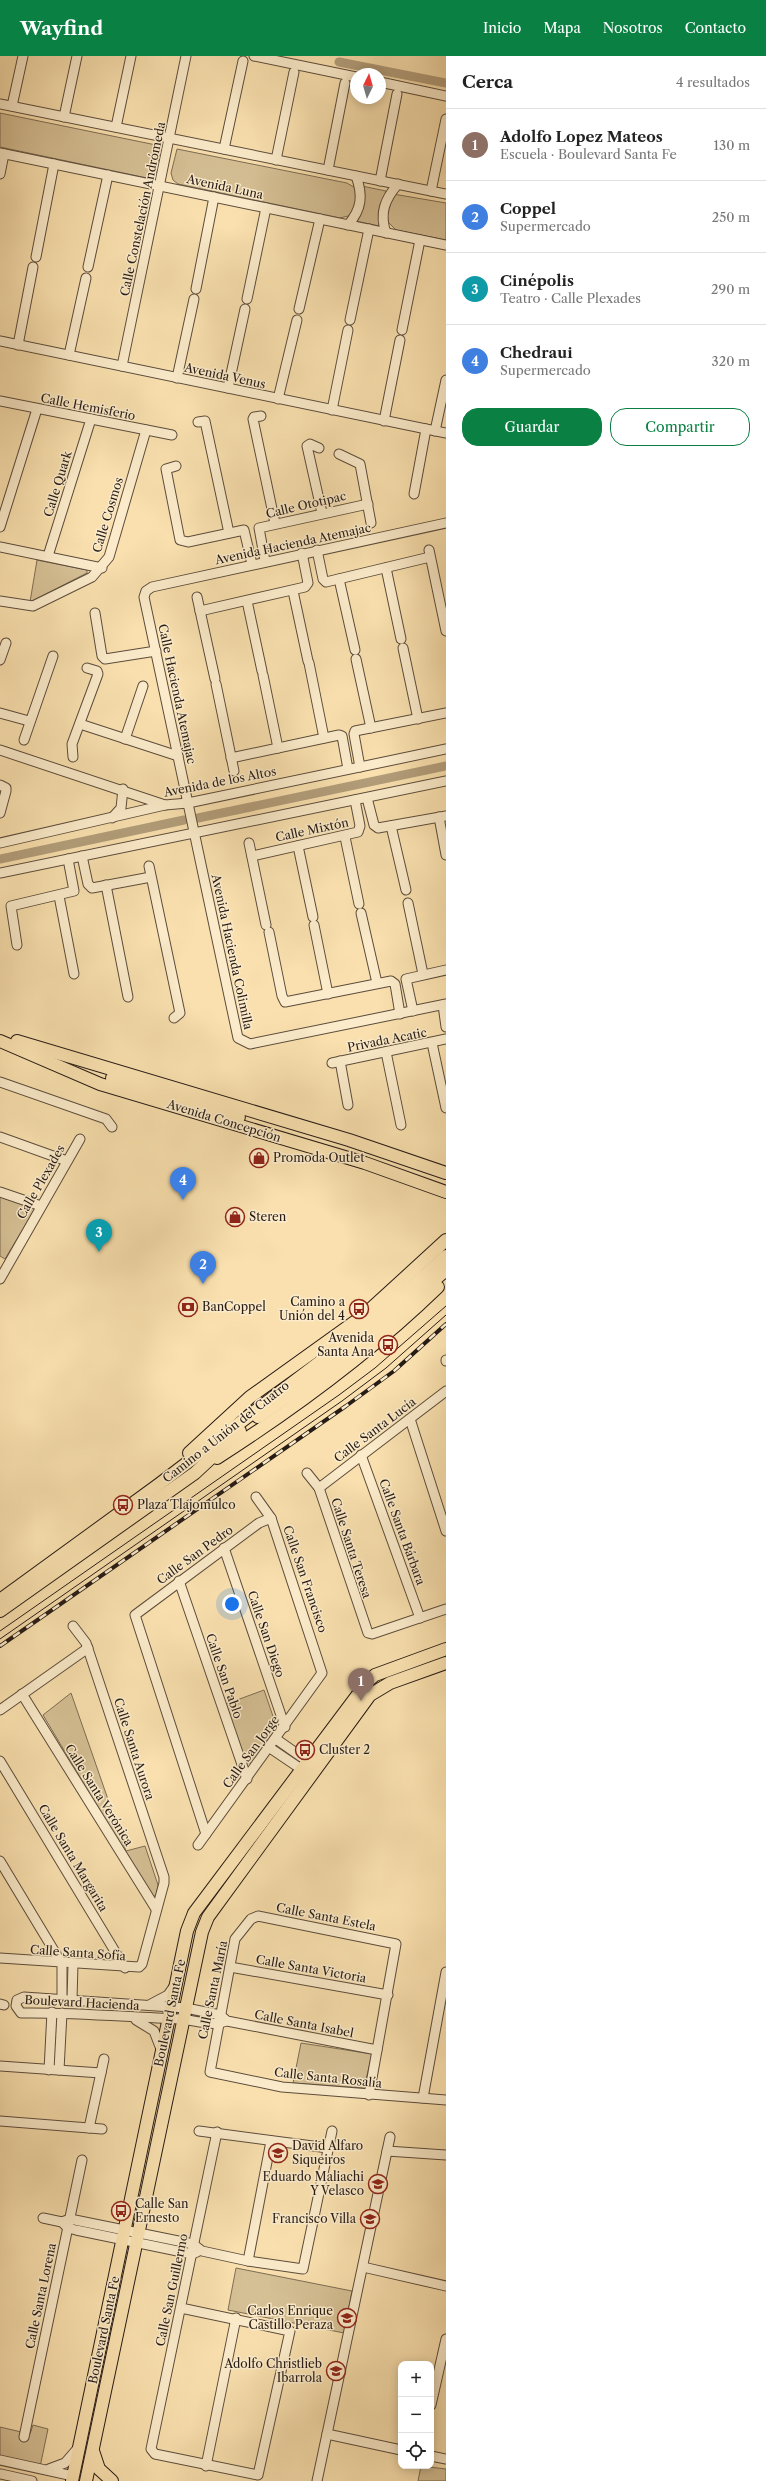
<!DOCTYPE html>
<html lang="es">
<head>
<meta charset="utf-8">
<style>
	body { margin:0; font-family:"Libre Caslon Text",serif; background:#f2f2f2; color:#222 }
	.controls { position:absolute; right:12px; bottom:12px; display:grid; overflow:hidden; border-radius:8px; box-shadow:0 2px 10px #0003 }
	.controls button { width:36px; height:36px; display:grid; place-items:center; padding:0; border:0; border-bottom:1px solid #e0e0e0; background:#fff; color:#222; font:20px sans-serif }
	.compass { position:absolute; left:350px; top:12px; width:36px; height:36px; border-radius:50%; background:#fff; box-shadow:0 2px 10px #0003; rotate:5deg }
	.you { position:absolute; left:232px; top:1548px; width:14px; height:14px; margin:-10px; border:3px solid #fff; border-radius:50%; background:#1a73e8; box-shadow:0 0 0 6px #1a73e833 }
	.badge { display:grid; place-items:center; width:26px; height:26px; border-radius:50%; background:#0b8043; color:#fff; font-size:13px; font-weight:700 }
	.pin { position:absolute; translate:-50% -33px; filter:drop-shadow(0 1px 2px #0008) }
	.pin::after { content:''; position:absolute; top:21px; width:14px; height:12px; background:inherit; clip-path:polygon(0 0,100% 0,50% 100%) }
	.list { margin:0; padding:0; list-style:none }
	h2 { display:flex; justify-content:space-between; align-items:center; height:52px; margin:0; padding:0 16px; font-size:17px }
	h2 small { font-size:13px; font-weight:400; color:#767676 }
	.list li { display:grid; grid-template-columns:26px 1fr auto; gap:12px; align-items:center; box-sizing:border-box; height:72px; padding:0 16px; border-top:1px solid #e0e0e0 }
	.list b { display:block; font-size:15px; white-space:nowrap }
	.list p { margin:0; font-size:13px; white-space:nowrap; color:#767676 }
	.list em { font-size:13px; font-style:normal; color:#767676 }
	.actions { display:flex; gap:8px; padding:12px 16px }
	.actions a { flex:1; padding:9px 0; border:1px solid #0b8043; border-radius:16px; text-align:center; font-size:14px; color:#0b8043 }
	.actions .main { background:#0b8043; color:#fff }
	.icon { flex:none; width:22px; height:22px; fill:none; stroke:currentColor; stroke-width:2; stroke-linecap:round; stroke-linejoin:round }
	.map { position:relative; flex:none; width:446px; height:2425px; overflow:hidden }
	header { display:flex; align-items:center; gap:24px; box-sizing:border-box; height:56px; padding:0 20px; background:#0b8043; color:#fff }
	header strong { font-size:19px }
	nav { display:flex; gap:22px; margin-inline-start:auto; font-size:14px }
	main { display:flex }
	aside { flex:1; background:#fff }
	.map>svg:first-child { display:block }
</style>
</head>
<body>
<header>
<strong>Wayfind</strong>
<nav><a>Inicio</a><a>Mapa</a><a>Nosotros</a><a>Contacto</a></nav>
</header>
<main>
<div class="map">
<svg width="446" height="2425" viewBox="0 0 446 2425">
	<rect width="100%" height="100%" fill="#f9e0ae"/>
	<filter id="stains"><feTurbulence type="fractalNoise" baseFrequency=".005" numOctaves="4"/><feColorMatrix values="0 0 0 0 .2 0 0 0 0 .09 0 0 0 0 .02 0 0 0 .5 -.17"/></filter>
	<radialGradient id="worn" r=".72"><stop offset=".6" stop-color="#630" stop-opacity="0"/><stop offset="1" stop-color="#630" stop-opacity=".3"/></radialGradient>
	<!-- green -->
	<g fill="#d5bf94" stroke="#7e6d55">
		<polygon points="0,57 161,90 157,116 147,122 0,91"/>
		<polygon points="177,93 347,127 357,133 358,147 352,159 340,162 178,128 173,124 171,117"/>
		<polygon points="357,129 386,135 379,170 356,165 363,153 364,134"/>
		<polygon points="393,138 446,147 446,184 396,174 387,165 389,145"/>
		<polygon points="37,504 87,514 87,517 30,546"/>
		<polygon points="0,1141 35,1153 5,1203 0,1200"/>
		<polygon points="264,1634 277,1672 252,1707 245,1707 226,1648"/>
		<polygon points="71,1637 126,1795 145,1790 158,1829 156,1840 151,1840 43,1659"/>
		<polygon points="301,1987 372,1998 364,2032 293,2027"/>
		<polygon points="236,2212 352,2235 344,2277 228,2254"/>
		<polygon points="33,2369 48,2373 40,2411 0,2402 0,2371 30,2378"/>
		<polygon points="421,2410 446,2413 446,2425 418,2425"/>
	</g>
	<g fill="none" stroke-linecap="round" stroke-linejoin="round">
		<!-- canal -->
		<g stroke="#b29d7a" stroke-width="9">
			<polyline points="339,6 446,27"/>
			<polyline points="198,762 446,710"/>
			<polyline points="0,803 184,764"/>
		</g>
		<defs>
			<g id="minor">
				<polyline points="254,0 356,21"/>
				<polyline points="380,26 446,40"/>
				<polyline points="0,48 446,138"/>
				<polyline points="12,50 23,0"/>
				<polyline points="64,61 77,0"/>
				<polyline points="116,71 131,0"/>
				<polyline points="224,93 243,5"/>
				<polyline points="0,97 446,189"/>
				<polyline points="276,104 294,16"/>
				<polyline points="328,114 345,27"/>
				<polyline points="0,118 4,98"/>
				<polyline points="380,125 397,38"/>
				<polyline points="431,135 446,63"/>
				<path d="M348 169C362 153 363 139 356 120"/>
				<path d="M386 177C379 157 385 143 398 128"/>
				<polyline points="36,201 54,108"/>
				<polyline points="88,211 108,119"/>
				<polyline points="196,233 214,141"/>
				<polyline points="247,243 266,152"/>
				<polyline points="299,253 320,163"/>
				<polyline points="350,264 369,173"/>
				<polyline points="402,274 420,184"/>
				<polyline points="0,285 446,377"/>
				<polyline points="18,289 33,211"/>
				<polyline points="69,299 86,222"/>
				<polyline points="122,310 186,0"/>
				<polyline points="177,322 194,243"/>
				<polyline points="228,332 245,253"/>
				<polyline points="278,343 297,264"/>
				<polyline points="0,345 172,379"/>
				<polyline points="332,354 348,274"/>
				<polyline points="261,360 254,361 253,363 275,467"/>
				<polyline points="384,365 400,284"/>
				<polyline points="198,366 205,365 229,477"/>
				<polyline points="435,375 446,324"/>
				<polyline points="319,392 310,388 307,390 322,457"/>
				<polyline points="339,398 360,408 371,467"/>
				<polyline points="176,410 166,413 180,484 188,486 244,474 252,508"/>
				<polyline points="414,438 426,373"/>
				<polyline points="446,467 152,531 146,535 144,541 238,982 250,988 446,948"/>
				<polyline points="0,471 37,353"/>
				<polyline points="0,491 102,512"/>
				<polyline points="317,494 323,523 326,526 430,501"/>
				<polyline points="429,494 446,575"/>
				<polyline points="48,500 91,363"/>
				<polyline points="265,505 259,472 368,448"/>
				<polyline points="386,512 401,583"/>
				<polyline points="339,523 355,594"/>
				<polyline points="293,535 308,605"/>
				<polyline points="197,541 215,623"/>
				<polyline points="0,545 33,550 92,521 109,501 146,374"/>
				<polyline points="247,545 262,615"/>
				<polyline points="200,555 305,531 308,527 302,497"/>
				<polyline points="95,557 102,600 105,603 156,595"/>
				<polyline points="403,592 418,663"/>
				<polyline points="356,603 371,672"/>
				<polyline points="0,604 6,587"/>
				<polyline points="309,607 324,682"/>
				<polyline points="263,619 278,692"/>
				<polyline points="216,628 234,715"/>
				<polyline points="0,657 29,665"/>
				<polyline points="80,668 178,700"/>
				<polyline points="125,683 143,630"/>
				<polyline points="24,684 53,600"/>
				<polyline points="0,694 165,749"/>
				<polyline points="73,701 72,688 98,618 97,615 87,612"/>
				<polyline points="231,702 339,679 342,680 348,713"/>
				<polyline points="360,711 354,678 355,675 446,657"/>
				<polyline points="0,729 6,732 6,735 0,757"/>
				<polyline points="367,742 374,769 378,772 446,760"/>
				<polyline points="439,761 446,799"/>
				<polyline points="112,762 121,752 123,733"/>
				<polyline points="391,770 406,834"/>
				<polyline points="345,781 359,848"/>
				<polyline points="0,787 165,749 188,747 446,693"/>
				<polyline points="249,787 266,869"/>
				<polyline points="298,790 313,861"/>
				<polyline points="82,800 88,828 92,832 151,821"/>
				<polyline points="252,800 358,776 360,770 355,744"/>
				<polyline points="149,810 180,957 174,962"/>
				<polyline points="0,817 446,725"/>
				<polyline points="106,829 128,941"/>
				<polyline points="59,840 74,918"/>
				<polyline points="408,847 423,918"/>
				<polyline points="361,857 377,927"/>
				<polyline points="314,869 328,938"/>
				<polyline points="269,876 282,940 285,946 391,925 395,928 400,958"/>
				<polyline points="17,889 11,850 74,835 68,803"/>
				<polyline points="443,949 446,971"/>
				<polyline points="413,955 406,923 446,914"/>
				<polyline points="432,987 446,1052"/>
				<polyline points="386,996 401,1069"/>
				<polyline points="340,1005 348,1049"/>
				<polyline points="332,1007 446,983"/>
				<polyline points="0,1026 106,1063 112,1071"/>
				<polyline points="0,1081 67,1105"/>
				<polyline points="0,1136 41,1150"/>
				<polyline points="0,1223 80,1083"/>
				<polyline points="446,1304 446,1305"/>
				<polyline points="410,1363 446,1475"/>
				<polyline points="361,1399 420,1562"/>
				<polyline points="307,1417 319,1432 368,1577 372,1578 446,1553"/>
				<polyline points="319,1432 446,1335"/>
				<polyline points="224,1492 285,1671"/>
				<polyline points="179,1525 247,1723"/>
				<polyline points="22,1638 156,1853"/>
				<polyline points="0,1654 88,1592"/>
				<polyline points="276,1683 313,1709"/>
				<polyline points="270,1692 307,1717"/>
				<polyline points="0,1705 125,1912"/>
				<polyline points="206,1778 135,1559 259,1467 271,1462"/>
				<polyline points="198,1789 322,1617 271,1462 256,1441"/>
				<polyline points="0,1805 62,1908"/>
				<polyline points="0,1902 139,1911 142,1908 164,1827 164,1821 86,1587 73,1570"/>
				<polyline points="62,1908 62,1943"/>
				<polyline points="230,1911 388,1939"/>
				<polyline points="72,1944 73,1908"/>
				<polyline points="0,1948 4,1949"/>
				<polyline points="151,1948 168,1939 175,1929"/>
				<polyline points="136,1964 154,1975 161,1993"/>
				<path d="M227 1965C212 1971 195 1964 179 1963 126 1961 73 1956 21 1957L16 1950 17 1944 24 1941 186 1952 220 1959 227 1965 377 1994"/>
				<polyline points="0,2010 101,2017"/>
				<polyline points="49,2014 52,1956"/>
				<polyline points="59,2014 62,1957"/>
				<polyline points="369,2039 396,1888 258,1860 251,1863 235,1883 210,2016 282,2031 446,2044"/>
				<polyline points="423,2042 446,1916"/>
				<polyline points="0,2065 102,2073"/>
				<polyline points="89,2072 104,2003"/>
				<polyline points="199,2075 328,2092"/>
				<polyline points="387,2095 446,2099"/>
				<polyline points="43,2162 62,2166 68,2172 76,2174 192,2198 197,2196"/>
				<polyline points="62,2166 70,2163 193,2188 202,2195 248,2205 303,2213 332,2075"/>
				<polyline points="248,2205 271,2085"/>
				<polyline points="363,2211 446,2230"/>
				<polyline points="181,2252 290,2275 258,2419 155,2398 151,2393 217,2076"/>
				<polyline points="431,2349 446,2283"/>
				<polyline points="327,2378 401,2394"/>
				<polyline points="24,2381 82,2104"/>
				<polyline points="431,2400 446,2403"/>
				<polyline points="0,2404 73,2420"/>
				<polyline points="206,2410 236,2262"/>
				<polyline points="49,2413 65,2407 78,2392"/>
				<polyline points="1,2418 32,2425"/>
				<polyline points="317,2425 390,2081"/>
			</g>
			<g id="major">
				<polyline points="0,985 100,1028 365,1107 446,1136"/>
				<polyline points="17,985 349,1084 446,1117"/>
				<polyline points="112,1022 239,1061"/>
				<polyline points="258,1361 351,1296 446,1214"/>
				<polyline points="189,1397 250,1341 363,1260 446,1184"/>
				<path d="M217 1402C295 1352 371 1296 438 1231"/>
				<polyline points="0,1544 158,1429 375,1264 446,1200"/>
				<polyline points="0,1555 195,1417 240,1375"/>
				<polyline points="93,2395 99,2413 112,2425"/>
				<polyline points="72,2425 187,1875 194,1857 368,1625 375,1619 446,1593"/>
				<polyline points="86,2425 202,1876 208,1861 370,1639 390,1627 446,1607"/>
			</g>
		</defs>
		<!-- minor casing -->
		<use href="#minor" stroke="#5c4c3c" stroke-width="11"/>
		<!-- major casing -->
		<use href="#major" stroke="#271b16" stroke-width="14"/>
		<!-- minor -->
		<use href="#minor" stroke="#fbebca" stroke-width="9"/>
		<!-- major -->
		<use href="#major" stroke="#f9e0ae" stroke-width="12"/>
		<!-- tram -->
		<g stroke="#271b16" stroke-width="1">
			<polyline points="0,1575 339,1339 375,1312 446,1250"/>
			<polyline points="0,1583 342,1345 386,1312 446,1259"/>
		</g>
		<defs>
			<polyline id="rail" points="0,1590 346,1350 394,1315 446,1268"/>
		</defs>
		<!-- rail casing -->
		<use href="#rail" stroke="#271b16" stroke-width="4"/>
		<!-- rail -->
		<use href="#rail" stroke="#fbebca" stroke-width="2.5" stroke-dasharray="8" stroke-linecap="butt"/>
	</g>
	<!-- icons -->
	<defs>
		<symbol id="shop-ring" viewBox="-11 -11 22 22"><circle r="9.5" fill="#fbebca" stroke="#8f2418" stroke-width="1.5"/><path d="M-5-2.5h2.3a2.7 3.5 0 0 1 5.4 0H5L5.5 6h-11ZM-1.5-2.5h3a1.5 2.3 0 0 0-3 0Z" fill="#8f2418"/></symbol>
		<symbol id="bank-ring" viewBox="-11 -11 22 22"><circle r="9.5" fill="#fbebca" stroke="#8f2418" stroke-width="1.5"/><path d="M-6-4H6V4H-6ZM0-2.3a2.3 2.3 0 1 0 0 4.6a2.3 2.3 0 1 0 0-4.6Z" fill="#8f2418"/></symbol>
		<symbol id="bus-ring" viewBox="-11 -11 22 22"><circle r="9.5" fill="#fbebca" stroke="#8f2418" stroke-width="1.5"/><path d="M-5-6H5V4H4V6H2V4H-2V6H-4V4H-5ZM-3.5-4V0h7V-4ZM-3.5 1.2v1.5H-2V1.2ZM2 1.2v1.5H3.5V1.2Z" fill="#8f2418"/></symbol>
		<symbol id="school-ring" viewBox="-11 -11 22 22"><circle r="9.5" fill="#fbebca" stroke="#8f2418" stroke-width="1.5"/><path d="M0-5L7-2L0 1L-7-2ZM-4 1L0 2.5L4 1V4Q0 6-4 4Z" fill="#8f2418"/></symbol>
	</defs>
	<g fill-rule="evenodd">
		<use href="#shop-ring" x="248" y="1091" width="22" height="22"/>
		<use href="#shop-ring" x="224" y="1150" width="22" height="22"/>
		<use href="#bank-ring" x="177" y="1240" width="22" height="22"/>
		<use href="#bus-ring" x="348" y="1242" width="22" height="22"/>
		<use href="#bus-ring" x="377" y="1278" width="22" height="22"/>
		<use href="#bus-ring" x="112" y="1438" width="22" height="22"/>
		<use href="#bus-ring" x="294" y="1683" width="22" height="22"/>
		<use href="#school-ring" x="267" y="2086" width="22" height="22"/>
		<use href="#school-ring" x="367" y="2117" width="22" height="22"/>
		<use href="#bus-ring" x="110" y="2144" width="22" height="22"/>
		<use href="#school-ring" x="359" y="2152" width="22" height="22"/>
		<use href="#school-ring" x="336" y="2251" width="22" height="22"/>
		<use href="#school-ring" x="325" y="2304" width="22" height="22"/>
	</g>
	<g text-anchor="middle" stroke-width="3" stroke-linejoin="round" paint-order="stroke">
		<!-- street labels -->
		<g font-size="12" fill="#271b16" stroke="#fbebca">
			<text transform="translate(225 131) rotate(12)" y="4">Avenida Luna</text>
			<text transform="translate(143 153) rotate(-78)" y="4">Calle Constelación Andrómeda</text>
			<text transform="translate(225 320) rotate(12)" y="4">Avenida Venus</text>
			<text transform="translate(88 351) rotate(11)" y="4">Calle Hemisferio</text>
			<text transform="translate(58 428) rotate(-73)" y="4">Calle Quark</text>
			<text transform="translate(306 449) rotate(-13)" y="4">Calle Ototipac</text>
			<text transform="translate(108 459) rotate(-73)" y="4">Calle Cosmos</text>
			<text transform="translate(293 488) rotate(-12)" y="4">Avenida Hacienda Atemajac</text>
			<text transform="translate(177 638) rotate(78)" y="4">Calle Hacienda Atemajac</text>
			<text transform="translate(220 726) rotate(-11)" y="4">Avenida de los Altos</text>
			<text transform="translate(312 774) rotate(-12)" y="4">Calle Mixtón</text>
			<text transform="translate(232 896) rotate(78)" y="4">Avenida Hacienda Colimilla</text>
			<text transform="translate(387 984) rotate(-11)" y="4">Privada Acatic</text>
			<text transform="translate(224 1065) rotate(17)" y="4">Avenida Concepción</text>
			<text transform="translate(41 1126) rotate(-60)" y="4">Calle Plexades</text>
			<text transform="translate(375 1374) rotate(-37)" y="4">Calle Santa Lucía</text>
			<text transform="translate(226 1376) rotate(-38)" y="4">Camino a Unión del Cuatro</text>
			<text transform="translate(402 1476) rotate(70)" y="4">Calle Santa Bárbara</text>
			<text transform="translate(351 1492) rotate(72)" y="4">Calle Santa Teresa</text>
			<text transform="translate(195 1499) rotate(-36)" y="4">Calle San Pedro</text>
			<text transform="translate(305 1523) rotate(71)" y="4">Calle San Francisco</text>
			<text transform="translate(266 1578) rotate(71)" y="4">Calle San Diego</text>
			<text transform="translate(224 1620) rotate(71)" y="4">Calle San Pablo</text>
			<text transform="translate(134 1693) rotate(72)" y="4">Calle Santa Aurora</text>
			<text transform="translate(251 1696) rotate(-54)" y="4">Calle San Jorge</text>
			<text transform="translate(99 1739) rotate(58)" y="4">Calle Santa Verónica</text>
			<text transform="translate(73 1802) rotate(59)" y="4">Calle Santa Margarita</text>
			<text transform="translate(326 1861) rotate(11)" y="4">Calle Santa Estela</text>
			<text transform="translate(78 1897) rotate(4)" y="4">Calle Santa Sofía</text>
			<text transform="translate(311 1913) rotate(10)" y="4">Calle Santa Victoria</text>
			<text transform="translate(213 1934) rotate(-78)" y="4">Calle Santa María</text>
			<text transform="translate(82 1947) rotate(3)" y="4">Boulevard Hacienda</text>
			<text transform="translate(170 1957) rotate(-78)" y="4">Boulevard Santa Fe</text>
			<text transform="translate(304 1968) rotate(11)" y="4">Calle Santa Isabel</text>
			<text transform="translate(328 2022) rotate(6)" y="4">Calle Santa Rosalía</text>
			<text transform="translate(172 2234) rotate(-78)" y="4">Calle San Guillermo</text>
			<text transform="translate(41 2240) rotate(-78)" y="4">Calle Santa Lorena</text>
			<text transform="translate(104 2274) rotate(-78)" y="4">Boulevard Santa Fe</text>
		</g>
		<!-- poi labels -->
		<g font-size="12" fill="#271b16" stroke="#fbebca" text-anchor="start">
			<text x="273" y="1106">Promoda Outlet</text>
			<text x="249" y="1165">Steren</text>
			<text x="345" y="1250" text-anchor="end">Camino a<tspan x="345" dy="14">Unión del 4</tspan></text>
			<text x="202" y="1255">BanCoppel</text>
			<text x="374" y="1286" text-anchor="end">Avenida<tspan x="374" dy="14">Santa Ana</tspan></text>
			<text x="137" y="1453">Plaza Tlajomulco</text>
			<text x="319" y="1698">Cluster 2</text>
			<text x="292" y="2094">David Alfaro<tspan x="292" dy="14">Siqueiros</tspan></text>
			<text x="364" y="2125" text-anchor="end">Eduardo Maliachi<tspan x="364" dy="14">Y Velasco</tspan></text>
			<text x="135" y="2152">Calle San<tspan x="135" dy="14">Ernesto</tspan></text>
			<text x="356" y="2167" text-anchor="end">Francisco Villa</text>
			<text x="333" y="2259" text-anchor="end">Carlos Enrique<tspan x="333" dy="14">Castillo Peraza</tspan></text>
			<text x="322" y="2312" text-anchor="end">Adolfo Christlieb<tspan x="322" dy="14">Ibarrola</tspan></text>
		</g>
	</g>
	<rect width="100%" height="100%" filter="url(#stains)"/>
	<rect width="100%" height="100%" fill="url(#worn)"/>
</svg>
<div class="controls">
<button>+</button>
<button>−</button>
<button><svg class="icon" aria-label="locate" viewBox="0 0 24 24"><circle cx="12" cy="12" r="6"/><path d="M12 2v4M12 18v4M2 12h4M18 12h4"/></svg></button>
</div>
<svg class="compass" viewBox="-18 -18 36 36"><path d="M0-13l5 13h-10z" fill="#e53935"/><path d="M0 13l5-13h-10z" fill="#767676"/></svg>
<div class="you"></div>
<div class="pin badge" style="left:361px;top:1645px;background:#8d6e63">1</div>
<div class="pin badge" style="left:203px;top:1228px;background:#3f7fe0">2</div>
<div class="pin badge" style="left:99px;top:1196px;background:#0f9aa8">3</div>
<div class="pin badge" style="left:183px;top:1144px;background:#3f7fe0">4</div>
</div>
<aside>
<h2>Cerca<small>4 resultados</small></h2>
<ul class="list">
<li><span class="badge" style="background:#8d6e63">1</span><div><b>Adolfo Lopez Mateos</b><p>Escuela · Boulevard Santa Fe</p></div><em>130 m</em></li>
<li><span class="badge" style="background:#3f7fe0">2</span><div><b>Coppel</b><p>Supermercado</p></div><em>250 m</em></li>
<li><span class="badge" style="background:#0f9aa8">3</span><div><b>Cinépolis</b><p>Teatro · Calle Plexades</p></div><em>290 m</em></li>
<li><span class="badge" style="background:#3f7fe0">4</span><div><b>Chedraui</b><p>Supermercado</p></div><em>320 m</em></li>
</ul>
<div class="actions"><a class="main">Guardar</a><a>Compartir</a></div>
</aside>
</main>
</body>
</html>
